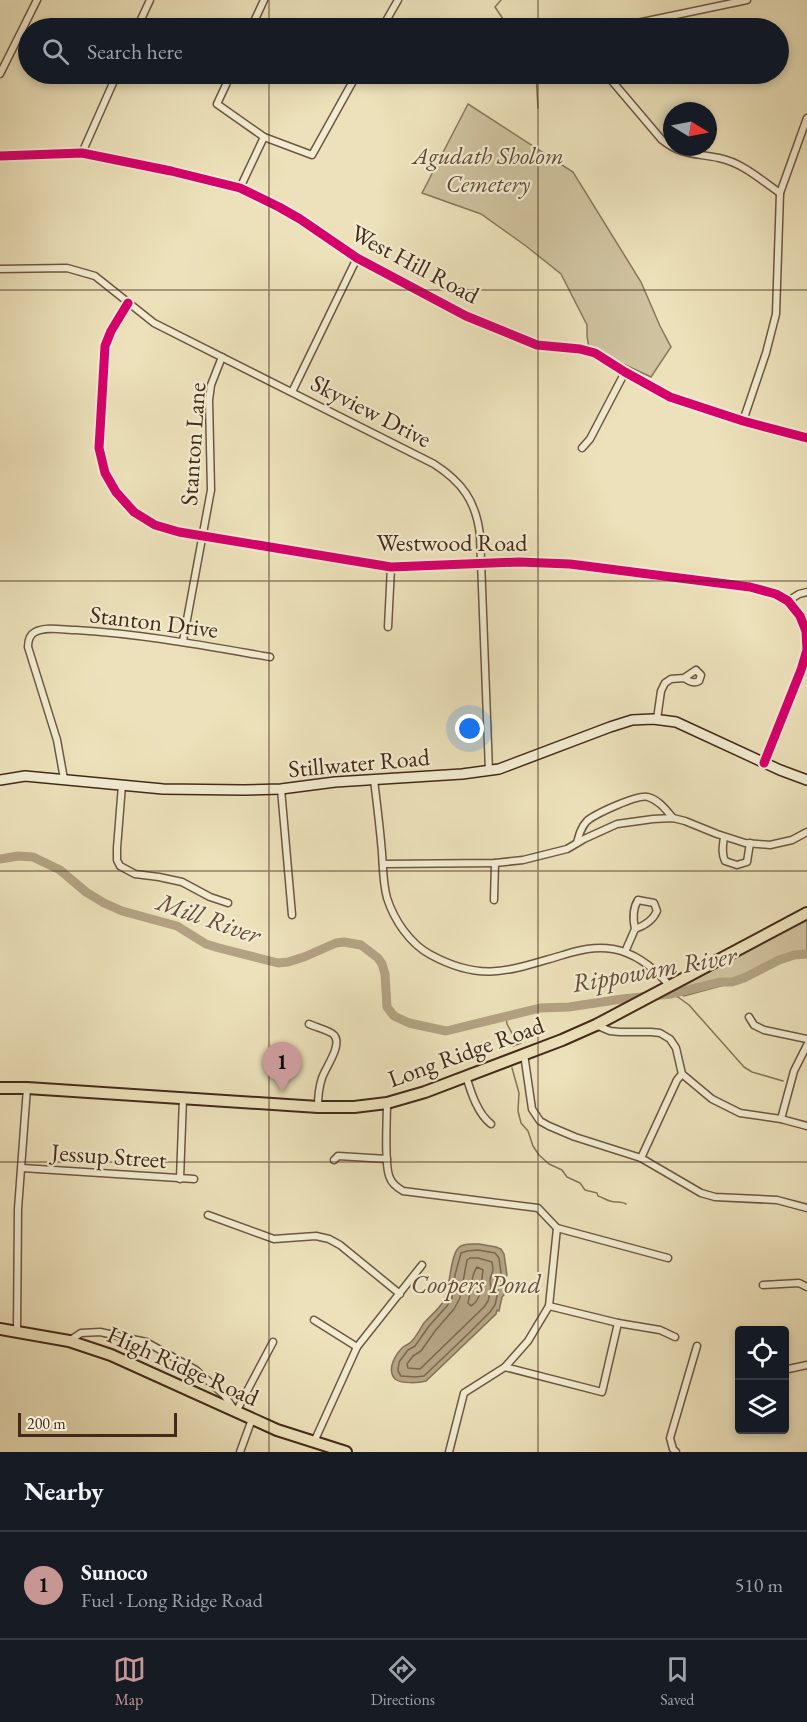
<!DOCTYPE html>
<html lang="en">
<head>
<meta charset="utf-8">
<style>
	body { margin:0; font-family:"EB Garamond",serif; background:#242831; color:#f1f3f6 }
	.controls { position:absolute; right:18px; bottom:18px; display:grid; overflow:hidden; border-radius:6px; box-shadow:0 3px 9px #0003 }
	.controls button { width:54px; height:54px; display:grid; place-items:center; padding:0; border:0; border-bottom:2px solid #363941; background:#171b24; color:#f1f3f6; font:30px sans-serif }
	.compass { position:absolute; left:663px; top:102px; width:54px; height:54px; border-radius:50%; background:#171b24; box-shadow:0 3px 9px #0003; rotate:100deg }
	.scale { position:absolute; left:18px; bottom:15px; width:159px; box-sizing:border-box; padding-left:6px; border:3px solid #432919; border-top:0; font-size:16px; line-height:21px; white-space:nowrap; color:#432919; -webkit-text-stroke:4px #f3ecd2; paint-order:stroke }
	.you { position:absolute; left:470px; top:729px; width:21px; height:21px; margin:-15px; border:4px solid #fff; border-radius:50%; background:#1a73e8; box-shadow:0 0 0 9px #1a73e833 }
	.badge { display:grid; place-items:center; width:39px; height:39px; border-radius:50%; background:#c59692; color:#111; font-size:20px; font-weight:700 }
	.pin { position:absolute; translate:-50% -50px; filter:drop-shadow(0 2px 3px #0008) }
	.pin::after { content:''; position:absolute; top:32px; width:21px; height:18px; background:inherit; clip-path:polygon(0 0,100% 0,50% 100%) }
	.list { margin:0; padding:0; list-style:none }
	h2 { display:flex; justify-content:space-between; align-items:center; height:78px; margin:0; padding:0 24px; font-size:26px }
	h2 small { font-size:20px; font-weight:400; color:#9ea1a6 }
	.list li { display:grid; grid-template-columns:39px 1fr auto; gap:18px; align-items:center; box-sizing:border-box; height:108px; padding:0 24px; border-top:2px solid #363941 }
	.list b { display:block; font-size:22px; white-space:nowrap }
	.list p { margin:0; font-size:20px; white-space:nowrap; color:#9ea1a6 }
	.list em { font-size:20px; font-style:normal; color:#9ea1a6 }
	.icon { flex:none; width:33px; height:33px; fill:none; stroke:currentColor; stroke-width:2; stroke-linecap:round; stroke-linejoin:round }
	.map { position:relative; flex:none; width:807px; height:1452px; overflow:hidden }
	.search { position:absolute; background:#171b24; box-shadow:0 3px 9px #0003; left:18px; right:18px; top:18px; height:66px; display:flex; align-items:center; gap:15px; box-sizing:border-box; padding:0 21px; border-radius:33px; color:#9ea1a6; font-size:22px }
	.sheet { height:186px; background:#171b24 }
	nav { display:flex; justify-content:space-around; align-items:center; box-sizing:border-box; height:84px; border-top:2px solid #363941; background:#171b24; font-size:16px; color:#9ea1a6 }
	nav a { display:grid; justify-items:center; gap:3px }
	nav .on { color:#c59692 }
	.map>svg:first-child { display:block }
</style>
</head>
<body>
<div class="map">
<svg width="807" height="1452" viewBox="0 0 807 1452">
	<rect width="100%" height="100%" fill="#ece1ba"/>
	<filter id="stains"><feTurbulence type="fractalNoise" baseFrequency=".00333" numOctaves="4"/><feColorMatrix values="0 0 0 0 .2 0 0 0 0 .09 0 0 0 0 .02 0 0 0 .5 -.17"/></filter>
	<radialGradient id="worn" r=".72"><stop offset=".6" stop-color="#630" stop-opacity="0"/><stop offset="1" stop-color="#630" stop-opacity=".3"/></radialGradient>
	<!-- green -->
	<g fill="#cfc29f" stroke="#89765c" stroke-width="1.5">
		<polygon points="468,104 573,172 641,282 660,326 671,347 651,377 589,348 587,336 587,325 561,274 526,246 481,214 422,193"/>
		<polygon points="807,919 807,951 792,954 750,978 684,996 673,991"/>
	</g>
	<!-- water -->
	<path fill="#b3a283" stroke="#867259" stroke-width="1.5" d="M479 1244 496 1247 501 1249 504 1254 507 1275 504 1282V1295L502 1297 499 1311 497 1310 496 1314 426 1381C419 1383 401 1384 395 1379 386 1369 396 1354 403 1347 406 1345 409 1344 411 1342 416 1337 420 1329 424 1323 430 1316 438 1310 443 1302 451 1290 449 1252 461 1246 466 1243 473 1244 479 1244Z"/>
	<g fill="none" stroke-linecap="round" stroke-linejoin="round">
		<!-- shore -->
		<g stroke="#7b664e" stroke-width="1.5">
			<polygon points="478,1250 495,1253 499,1258 501,1273 498,1278 498,1291 495,1305 490,1312 468,1334 424,1376 415,1377 401,1376 398,1371 399,1362 408,1350 415,1346 429,1326 447,1306 452,1298 455,1275 461,1253 467,1251"/>
			<polygon points="470,1258 478,1258 492,1262 493,1270 490,1280 491,1289 488,1301 484,1307 420,1369 408,1368 407,1364 413,1356 421,1351 435,1331 454,1309 460,1298 467,1260"/>
			<path d="M477 1267 483 1270C481 1282 483 1299 471 1306L468 1303C471 1291 470 1277 477 1267Z"/>
		</g>
		<!-- stream -->
		<g stroke="#867259" stroke-width="1.5">
			<polyline points="501,0 495,7 509,28"/>
			<polyline points="536,74 538,108"/>
			<polyline points="671,994 678,997 689,1005 744,1067 752,1072 783,1081"/>
			<polyline points="506,1016 507,1024 513,1035 513,1046 521,1043"/>
			<path d="M512 1068 519 1093 518 1111 521 1123 528 1131 533 1146 539 1155 549 1164 562 1170 567 1177 580 1183 585 1190 597 1193 598 1196C602 1197 606 1200 610 1201 615 1203 621 1201 626 1204"/>
		</g>
		<!-- river -->
		<polyline stroke="#b3a283" stroke-width="9" points="0,859 18,856 33,857 60,870 86,892 104,903 122,911 177,926 206,944 219,948 278,963 288,962 304,957 336,943 344,942 361,945 378,958 382,964 385,974 387,1007 394,1016 409,1023 446,1031 540,1008 569,1007 622,999 671,994 720,982 732,982 744,978 779,960 794,955 807,954"/>
		<defs>
			<g id="street">
				<polyline points="137,28 150,0"/>
				<polyline points="251,28 264,0"/>
				<polyline points="382,28 398,0"/>
				<polyline points="620,28 623,26 747,0"/>
				<polyline points="0,74 37,0"/>
				<polyline points="231,74 217,104 264,137 312,155 357,74"/>
				<path d="M606 74 662 140C682 156 696 153 719 158 743 163 761 180 780 193"/>
				<polyline points="82,153 117,74"/>
				<polyline points="0,156 82,153 171,171 240,188 279,207 300,219 357,258 466,316 537,345 580,349 595,353 625,372 670,397 743,421 807,438"/>
				<polyline points="240,188 264,137"/>
				<path d="M0 269 67 268 95 276 154 323 434 464C462 482 476 501 480 535L489 771"/>
				<polyline points="128,303 111,331 105,346 99,448 105,473 116,492 134,512 155,525 179,532 391,567 519,562 570,564 750,587 776,594 788,601 800,616 806,631 807,650 801,670 764,763"/>
				<polyline points="292,392 357,258"/>
				<polyline points="743,421 766,353 776,314 780,193 807,118"/>
				<polyline points="582,448 590,439 625,372"/>
				<polyline points="788,601 799,594 807,592"/>
				<polyline points="388,627 391,567"/>
				<polyline points="183,641 211,490 209,400 211,385 222,357"/>
				<path d="M657 719 661 691 665 683 671 679 684 678 696 670 701 675 699 681C693 684 689 681 684 678"/>
				<path d="M64 779 57 740 28 647C28 641 29 635 35 632 46 626 64 630 76 630 142 634 206 646 270 657"/>
				<path d="M374 780C377 804 380 828 382 853 383 867 383 884 387 898 394 920 410 944 431 955 483 983 510 970 563 955 579 950 595 946 613 949 636 953 654 968 669 985"/>
				<polyline points="122,785 117,848 117,860 120,866 135,874 159,877 182,882 210,897 228,903"/>
				<polyline points="281,789 292,915"/>
				<path d="M724 837C723 845 721 853 725 861L737 865 747 862 750 843"/>
				<path d="M577 843C579 835 581 827 587 821 595 814 638 794 648 797 659 800 666 810 673 818"/>
				<polyline points="383,864 495,863 523,860 567,849 584,839 617,824 653,819 673,818 685,821 717,834 745,843 770,845 792,840 807,832"/>
				<polyline points="494,900 495,863"/>
				<path d="M625 952 635 929C644 926 653 920 657 911L654 903 638 900C633 908 633 920 635 929"/>
				<polyline points="749,1017 754,1025 764,1030 807,1039"/>
				<path d="M309 1024C315 1027 331 1031 334 1035 343 1045 325 1068 322 1078 319 1087 318 1097 318 1107"/>
				<polyline points="596,1025 610,1031 620,1032 651,1032 660,1033 670,1039 676,1048 682,1074 712,1099 740,1113 781,1119 807,1126"/>
				<polyline points="524,1054 532,1109 540,1121 549,1126 575,1137 641,1158 701,1193 715,1197 777,1200 807,1208"/>
				<path d="M466 1076C471 1092 477 1113 491 1124"/>
				<path d="M387 1103C387 1118 384 1167 390 1178 392 1184 398 1188 403 1191L538 1208 557 1228 668 1258"/>
				<polyline points="781,1119 794,1071 807,1045"/>
				<polyline points="641,1158 677,1080 682,1074"/>
				<polyline points="334,1160 338,1156 387,1159"/>
				<polyline points="22,1168 194,1179"/>
				<polyline points="180,1179 183,1098"/>
				<polyline points="208,1215 274,1239 316,1236 329,1239 340,1245 400,1294"/>
				<polyline points="763,1285 799,1283 807,1287"/>
				<polyline points="549,1306 618,1323 660,1330 675,1337"/>
				<polyline points="314,1320 357,1347"/>
				<polyline points="17,1332 18,1209 27,1088"/>
				<polyline points="69,1341 81,1333 100,1332 146,1342 196,1370 224,1395 236,1412 273,1342"/>
				<polyline points="505,1367 602,1392 618,1323"/>
				<polyline points="784,1370 807,1365"/>
				<polyline points="314,1442 357,1347 422,1265"/>
				<polyline points="240,1452 252,1419"/>
				<polyline points="449,1452 464,1393 505,1367 528,1341 549,1306 557,1228"/>
				<polyline points="676,1452 673,1449 670,1438 697,1346"/>
			</g>
			<polyline id="secondary" points="0,780 25,776 163,789 244,790 281,789 335,782 462,774 499,769 610,727 632,720 653,719 676,722 780,770 807,780"/>
			<g id="primary">
				<polyline points="0,1088 27,1088 318,1107 354,1107 387,1103 425,1092 562,1040 596,1025 807,913"/>
				<polyline points="0,1329 69,1341 111,1355 277,1430 346,1452"/>
			</g>
		</defs>
		<!-- street casing -->
		<use href="#street" stroke="#6d5741" stroke-width="9"/>
		<!-- secondary casing -->
		<use href="#secondary" stroke="#432919" stroke-width="12"/>
		<!-- primary casing -->
		<use href="#primary" stroke="#432919" stroke-width="14"/>
		<!-- street -->
		<use href="#street" stroke="#f3ecd2" stroke-width="6"/>
		<!-- secondary -->
		<use href="#secondary" stroke="#f3ecd2" stroke-width="9"/>
		<!-- primary -->
		<use href="#primary" stroke="#ece1ba" stroke-width="10"/>
		<defs>
			<g id="cycleway">
				<polyline points="0,156 82,153 171,171 240,188 279,207 300,219 357,258 466,316 537,345 580,349 595,353 625,372 670,397 743,421 807,438"/>
				<polyline points="128,303 111,331 105,346 99,448 105,473 116,492 134,512 155,525 179,532 391,567 519,562 570,564 750,587 776,594 788,601 800,616 806,631 807,650 801,670 764,763"/>
			</g>
		</defs>
		<!-- cycleway casing -->
		<use href="#cycleway" stroke="#f3ecd2" stroke-width="13"/>
		<!-- cycleway -->
		<use href="#cycleway" stroke="#d6006c" stroke-width="9"/>
	</g>
	<!-- grid -->
	<path fill="none" stroke="#432919" stroke-width="1.5" stroke-opacity="0.55" d="M269 0V28M538 0V28M269 74V1452M538 74V1452M0 290H807M0 581H807M0 871H807M0 1162H807"/>
	<g text-anchor="middle" stroke-width="4.5" stroke-linejoin="round" paint-order="stroke">
		<!-- park labels -->
		<g font-size="24" font-style="italic" fill="#5f4834" stroke="#f3ecd2">
			<text x="488" y="164">Agudath Sholom<tspan x="488" dy="28">Cemetery</tspan></text>
		</g>
		<!-- street labels -->
		<g font-size="24" fill="#432919" stroke="#f3ecd2">
			<text transform="translate(415 264) rotate(28)" y="8">West Hill Road</text>
			<text transform="translate(371 411) rotate(27)" y="8">Skyview Drive</text>
			<text transform="translate(193 444) rotate(-86)" y="8">Stanton Lane</text>
			<text x="452" y="551">Westwood Road</text>
			<text transform="translate(154 622) rotate(7)" y="8">Stanton Drive</text>
			<text transform="translate(359 763) rotate(-5)" y="8">Stillwater Road</text>
			<text transform="translate(466 1052) rotate(-20)" y="8">Long Ridge Road</text>
			<text transform="translate(109 1156) rotate(4)" y="8">Jessup Street</text>
			<text transform="translate(183 1366) rotate(24)" y="8">High Ridge Road</text>
		</g>
		<!-- water labels -->
		<g font-size="26" font-style="italic" fill="#654d39" stroke="#f3ecd2">
			<text transform="translate(209 918) rotate(19)" y="9">Mill River</text>
			<text transform="translate(654 969) rotate(-10)" y="9">Rippowam River</text>
			<text x="476" y="1293">Coopers Pond</text>
		</g>
	</g>
	<rect width="100%" height="100%" filter="url(#stains)"/>
	<rect width="100%" height="100%" fill="url(#worn)"/>
</svg>
<div class="controls">
<button><svg class="icon" aria-label="locate" viewBox="0 0 24 24"><circle cx="12" cy="12" r="6"/><path d="M12 2v4M12 18v4M2 12h4M18 12h4"/></svg></button>
<button><svg class="icon" aria-label="layers" viewBox="0 0 24 24"><path d="M12 4l9 5-9 5-9-5zM3 14l9 5 9-5"/></svg></button>
</div>
<svg class="compass" viewBox="-18 -18 36 36"><path d="M0-13l5 13h-10z" fill="#e53935"/><path d="M0 13l5-13h-10z" fill="#9ea1a6"/></svg>
<div class="scale">200 m</div>
<div class="you"></div>
<div class="pin badge" style="left:282px;top:1092px">1</div>
<div class="search"><svg class="icon" aria-label="search" viewBox="0 0 24 24"><circle cx="10" cy="10" r="6"/><path d="M15 15l6 6"/></svg>Search here</div>
</div>
<section class="sheet">
<h2>Nearby<small></small></h2>
<ul class="list">
<li><span class="badge">1</span><div><b>Sunoco</b><p>Fuel · Long Ridge Road</p></div><em>510 m</em></li>
</ul>
</section>
<nav>
<a class="on"><svg class="icon" aria-label="map" viewBox="0 0 24 24"><path d="M3 6l6-2 6 2 6-2v14l-6 2-6-2-6 2zM9 4v14M15 6v14"/></svg>Map</a>
<a><svg class="icon" aria-label="directions" viewBox="0 0 24 24"><path d="M12 3l9 9-9 9-9-9zM9 14v-3h6M13 9l2 2-2 2"/></svg>Directions</a>
<a><svg class="icon" aria-label="saved" viewBox="0 0 24 24"><path d="M7 4h10v16l-5-4-5 4z"/></svg>Saved</a>
</nav>
</body>
</html>
